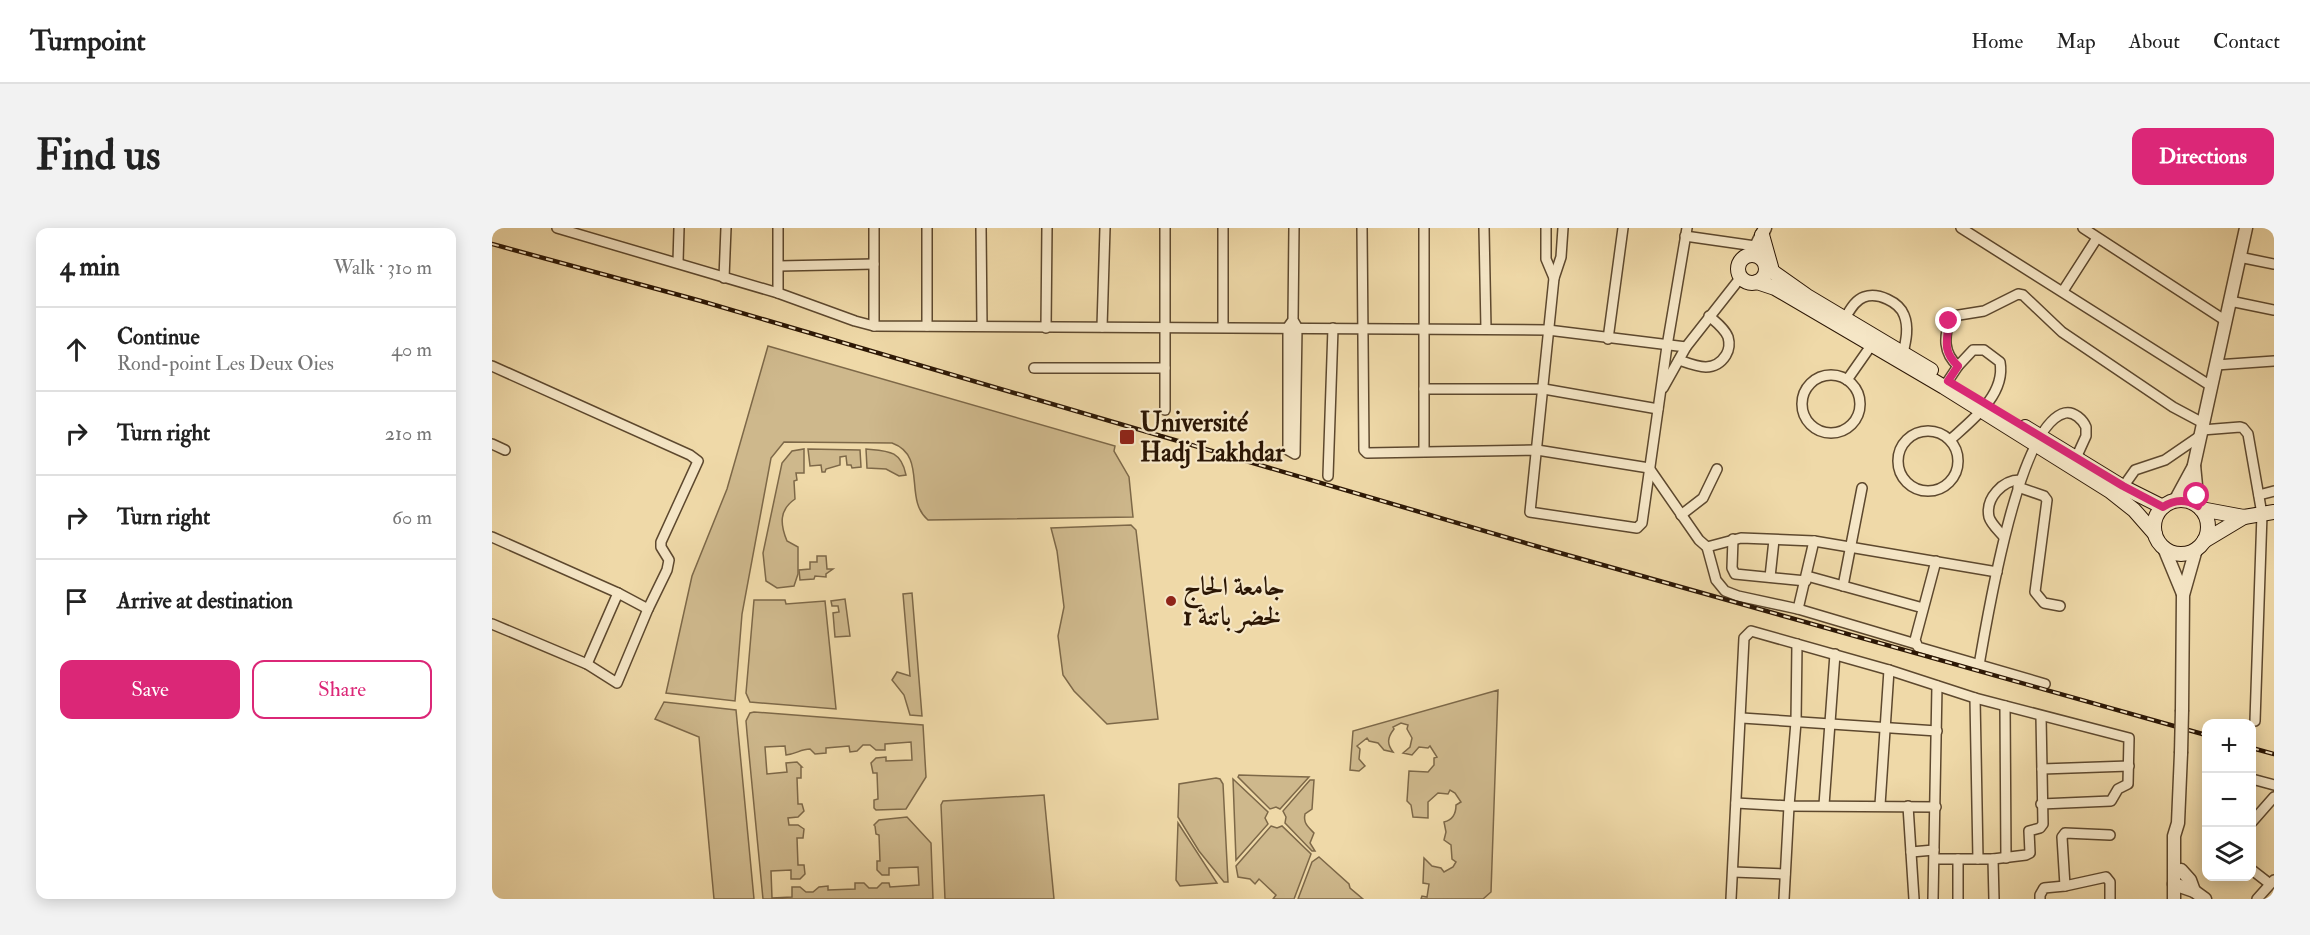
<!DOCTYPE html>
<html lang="en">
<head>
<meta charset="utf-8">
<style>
	body { margin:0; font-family:"IM FELL Double Pica",Amiri,serif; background:#f2f2f2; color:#222 }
	.controls { position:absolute; right:18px; bottom:18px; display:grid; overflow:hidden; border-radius:12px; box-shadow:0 3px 15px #0003 }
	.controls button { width:54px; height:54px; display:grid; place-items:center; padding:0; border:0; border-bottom:2px solid #e0e0e0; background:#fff; color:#222; font:30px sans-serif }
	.stop { position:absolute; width:18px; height:18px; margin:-14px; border:4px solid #db2777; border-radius:50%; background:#fff }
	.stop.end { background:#db2777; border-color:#fff; box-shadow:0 2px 6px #0008 }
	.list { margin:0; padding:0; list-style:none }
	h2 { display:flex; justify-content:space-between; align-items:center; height:78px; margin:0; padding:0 24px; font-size:26px }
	h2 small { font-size:20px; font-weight:400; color:#767676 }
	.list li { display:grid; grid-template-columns:39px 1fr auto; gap:18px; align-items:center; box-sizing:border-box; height:84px; padding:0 24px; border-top:2px solid #e0e0e0 }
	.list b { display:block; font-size:22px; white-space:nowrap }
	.list p { margin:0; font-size:20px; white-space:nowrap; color:#767676 }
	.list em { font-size:20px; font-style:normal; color:#767676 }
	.actions { display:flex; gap:12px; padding:18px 24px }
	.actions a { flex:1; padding:14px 0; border:2px solid #db2777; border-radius:12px; text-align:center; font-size:21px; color:#db2777 }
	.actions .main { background:#db2777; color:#fff }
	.icon { flex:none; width:33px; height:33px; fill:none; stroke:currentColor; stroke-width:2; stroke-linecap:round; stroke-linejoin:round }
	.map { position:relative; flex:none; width:1782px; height:671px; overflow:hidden; border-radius:12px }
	header { display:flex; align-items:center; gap:36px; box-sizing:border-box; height:84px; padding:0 30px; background:#fff; border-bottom:2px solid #e0e0e0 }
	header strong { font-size:28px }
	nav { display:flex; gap:33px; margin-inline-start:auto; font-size:21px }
	.intro { display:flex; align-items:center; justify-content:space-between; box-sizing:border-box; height:144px; padding:0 36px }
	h1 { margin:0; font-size:42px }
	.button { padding:15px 27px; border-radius:12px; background:#db2777; color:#fff; font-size:21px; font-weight:700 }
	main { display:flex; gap:36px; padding:0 36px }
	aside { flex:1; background:#fff; border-radius:12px; box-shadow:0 3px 15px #0003 }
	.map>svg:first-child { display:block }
</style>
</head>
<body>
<header>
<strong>Turnpoint</strong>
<nav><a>Home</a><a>Map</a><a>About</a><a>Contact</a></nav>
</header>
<div class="intro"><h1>Find us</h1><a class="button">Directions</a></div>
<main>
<aside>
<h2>4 min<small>Walk · 310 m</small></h2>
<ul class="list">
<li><svg class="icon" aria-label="ahead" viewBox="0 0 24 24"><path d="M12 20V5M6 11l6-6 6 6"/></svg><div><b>Continue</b><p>Rond-point Les Deux Oies</p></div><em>40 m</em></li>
<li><svg class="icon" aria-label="right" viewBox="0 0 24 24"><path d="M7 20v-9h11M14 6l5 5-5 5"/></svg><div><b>Turn right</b></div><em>210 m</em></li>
<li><svg class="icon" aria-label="right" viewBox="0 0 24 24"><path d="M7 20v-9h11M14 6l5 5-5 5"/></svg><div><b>Turn right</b></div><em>60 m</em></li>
<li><svg class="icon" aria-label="arrive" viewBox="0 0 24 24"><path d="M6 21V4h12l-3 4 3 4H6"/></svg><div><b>Arrive at destination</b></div></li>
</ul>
<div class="actions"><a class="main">Save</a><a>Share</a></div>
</aside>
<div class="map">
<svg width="1782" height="671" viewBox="0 0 1782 671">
	<rect width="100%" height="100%" fill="#efd9a8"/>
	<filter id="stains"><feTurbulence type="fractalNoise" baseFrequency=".00333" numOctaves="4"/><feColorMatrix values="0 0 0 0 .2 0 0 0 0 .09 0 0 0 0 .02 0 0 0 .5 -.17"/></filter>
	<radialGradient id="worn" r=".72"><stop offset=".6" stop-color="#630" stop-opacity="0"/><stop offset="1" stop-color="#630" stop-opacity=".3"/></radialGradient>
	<!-- green -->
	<g fill="#ceb88c" stroke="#7d6848" stroke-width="1.5">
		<path d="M276 118 623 218 622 223 637 249 641 289 436 292C411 271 436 228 400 215L292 214 279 230 250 386 243 473 174 465 200 348 235 261Z"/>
		<path d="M312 221V245H304L305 252 302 253 303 271C287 282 288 296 295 313L306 319V346L302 358 285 360 274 353 271 325 290 235 300 223Z"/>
		<polygon points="316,221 368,222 369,239 360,240 359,237 355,237 354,228 348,229 348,237 334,241 333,244 330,244 329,237 318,238"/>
		<path d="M374 221C396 223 409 222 414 247L407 248 394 241 375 240Z"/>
		<polygon points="639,297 644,302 666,491 615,496 582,463 571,447 566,408 572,379 565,323 559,300"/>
		<polygon points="325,328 334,328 335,341 341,341 334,346 334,349 323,348 322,351 308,352 307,342 318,341 318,334 325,334"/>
		<polygon points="420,365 430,488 418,487 412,467 400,452 405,444 418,448 411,366"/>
		<polygon points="353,371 358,408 343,409 341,385 347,384 346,378 340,378 339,373"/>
		<polygon points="262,372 293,372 294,376 333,373 344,481 258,474 254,465"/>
		<path d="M1006 462 999 664 991 671H929L930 668 935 669 937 656 931 655 932 630 940 638 949 640 952 644 961 639 964 634 960 631 959 617 952 612 954 604 952 594C961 592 964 585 964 577L969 574 963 565 958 562 956 566 946 565 936 574V590L921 589 919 577 915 573 917 543 936 544 942 537V530L945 529 938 518 936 520 927 519 920 527 911 525 918 519 920 510 915 501 916 497 909 495 901 499 902 501C895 510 895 516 901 524L892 522 886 515 877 513 875 510 865 518 868 521 867 531 873 538 867 543 858 542 861 503Z"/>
		<polygon points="172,474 244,482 262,671 222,671 207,509 163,491"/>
		<path d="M262 484 431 497 434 549 414 581 384 582 382 580V572L386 571 385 545H381L379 535 384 530 394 529V533L420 532 419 514 393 516V522H384L378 517H371L365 523 358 524 357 518 334 520V525L323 526 318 521C309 521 304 526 294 527L293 518 273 519 275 546 295 544 294 535 305 534 310 539H309V550H305L306 576H310L312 583 306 589 296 590 297 597H306L312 601 311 610H305L306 637H312L313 646 308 651H299V642L279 643 280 670 300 669V659H308L314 664H321L327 659 336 658V662L363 661V655H372L377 660H385L390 655H397L398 659 427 657 426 639 397 640V647H390L385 642V633H388L387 607 384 606 383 598 382 597 387 592 415 589 439 615 441 671H271L255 505 254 493 258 485Z"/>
		<polygon points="747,547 817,549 788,581 784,579 778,581 746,549"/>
		<polygon points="724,550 728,551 731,556 736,654 732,654 707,623 686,589 687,556"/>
		<polygon points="741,551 776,584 773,590 776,596 744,632"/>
		<path d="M818 552H822L820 581 813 586C811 595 816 599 822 605L818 615 823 623H820L793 595 794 589 791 583Z"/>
		<polygon points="552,567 562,671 453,671 449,577 451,573"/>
		<polygon points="686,595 725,655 688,658 684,652"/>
		<polygon points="779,598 785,600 790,598 819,626 802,671 781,671 784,667 767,651 763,656 758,651 746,649 744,638"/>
		<polygon points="827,629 857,656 858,660 871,671 806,671 820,634"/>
	</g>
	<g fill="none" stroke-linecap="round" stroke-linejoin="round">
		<defs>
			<g id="minor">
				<polyline points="65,0 286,65 363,93 382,98 1056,102 1194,119"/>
				<polyline points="286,0 286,65"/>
				<polyline points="489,0 490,98"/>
				<polyline points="673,0 673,182"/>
				<polyline points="870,0 872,222 875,225 1045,222 1157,240 1207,312 1215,319 1249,310 1322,313 1505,344"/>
				<polyline points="932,0 932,223"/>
				<polyline points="992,0 994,101"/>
				<polyline points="1054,0 1054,31 1062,50"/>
				<polyline points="1071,0 1069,29 1062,50 1038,284 1145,300 1150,295 1175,118 1195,0"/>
				<polyline points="1469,0 1719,158"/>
				<polyline points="1591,0 1734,93"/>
				<polyline points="1193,8 1263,18"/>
				<polyline points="1747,29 1782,36"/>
				<polyline points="186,34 187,0"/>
				<polyline points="287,38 382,36"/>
				<polyline points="232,50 234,0"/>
				<polyline points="1571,63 1605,10"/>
				<polyline points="1738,73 1782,82"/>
				<path d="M1353 90C1358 82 1363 72 1372 69 1386 64 1407 74 1412 87 1417 99 1414 113 1411 125"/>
				<polyline points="801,92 796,99 796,222 803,226 805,99 801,92 802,0"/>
				<polyline points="382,98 382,0"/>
				<polyline points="435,98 435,0"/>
				<polyline points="610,99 613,0"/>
				<polyline points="731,99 731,0"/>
				<polyline points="554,100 555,0"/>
				<polyline points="1116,111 1131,0"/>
				<path d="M1187 132C1204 138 1222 146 1234 127 1237 122 1238 116 1236 109 1233 101 1224 94 1217 88"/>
				<polyline points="1724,137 1782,133"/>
				<polyline points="0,138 198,227 206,233 169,314 169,319 177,332 175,342 156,381 125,455 95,436 0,396"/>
				<path d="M1466 138C1451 125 1452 109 1458 91L1461 88 1492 83 1526 66 1531 67 1570 104 1681 179 1711 195"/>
				<polyline points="542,140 673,140"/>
				<circle cx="1339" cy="176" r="29"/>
				<polyline points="1355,152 1383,112"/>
				<path d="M1452 159 1466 138 1481 122H1492L1508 134C1514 167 1479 193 1458 212"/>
				<polyline points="1171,160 1194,119 1249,49"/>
				<polyline points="932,161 1052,161 1166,181"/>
				<polyline points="1710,202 1748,199 1751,200 1756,206 1770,286 1763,493"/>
				<circle cx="1436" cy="233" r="30"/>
				<polyline points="0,216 13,222"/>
				<polyline points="836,248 841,100"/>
				<polyline points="1526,259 1552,268 1555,272 1543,364 1552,375 1568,378"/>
				<polyline points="1631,259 1643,242 1673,232 1708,208"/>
				<polyline points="1767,267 1782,263"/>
				<polyline points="1189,287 1211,270 1225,241"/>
				<polyline points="0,309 126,365 156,381"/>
				<path d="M1512 309C1507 303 1499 296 1497 289 1493 270 1511 252 1528 252"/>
				<polyline points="1241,311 1240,340 1243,346 1314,353"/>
				<polyline points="1215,319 1224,352 1233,363 1246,368 1306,381 1424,416"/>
				<polyline points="1444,333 1423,412 1426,419 1553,456"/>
				<polyline points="1315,348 1431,380"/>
				<polyline points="1278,349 1282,312"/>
				<polyline points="1351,358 1370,260"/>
				<polyline points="1306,381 1322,313"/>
				<polyline points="95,436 126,365"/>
				<path d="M1487 437C1495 392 1526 196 1573 185 1582 183 1591 192 1594 199V208L1584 230"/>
				<polyline points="1483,470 1486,631"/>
				<polyline points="1513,478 1514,630"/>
				<polyline points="1250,490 1445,503"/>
				<polyline points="1550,541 1637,538"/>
				<polyline points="1760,551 1782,557"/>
				<polyline points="1244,575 1297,578 1444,579"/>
				<polyline points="1332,577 1343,426"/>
				<polyline points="1388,577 1397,442"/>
				<polyline points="1416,578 1422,671"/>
				<polyline points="1760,594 1782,569"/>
				<polyline points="1419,624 1442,622"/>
				<polyline points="1443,631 1501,631 1534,627 1538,625 1537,603 1548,600 1551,596 1549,488"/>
				<polyline points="1466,631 1466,671"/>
				<polyline points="1501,631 1502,671"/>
				<polyline points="1760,642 1778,656"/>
				<polyline points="1241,644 1293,646"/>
				<polyline points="1239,671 1252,410 1259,403 1397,442 1483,470 1637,510 1636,556 1626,561 1619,573 1549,576"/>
				<polyline points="1292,671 1297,578 1304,494 1305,416"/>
				<polyline points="1441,671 1445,458"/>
				<polyline points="1548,671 1548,667 1552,660 1573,658"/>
				<polyline points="1618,671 1618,654 1614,649 1573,658 1570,609 1573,605 1618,607"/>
				<polyline points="1765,671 1782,652"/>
			</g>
			<g id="tertiary">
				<polyline points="1260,27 1273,0"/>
				<polyline points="1683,273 1702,238"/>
				<polyline points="1706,278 1702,237 1754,0"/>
				<polyline points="1672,320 1691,366"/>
				<polyline points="1690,482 1691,367 1704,321"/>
				<polyline points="1689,642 1698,652 1702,663"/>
				<polyline points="1682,656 1702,663 1713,671"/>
				<polyline points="1682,671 1682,608 1686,595 1689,525"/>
			</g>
			<g id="secondary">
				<polyline points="1270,7 1279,39"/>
				<circle cx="1260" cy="41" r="14"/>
				<polyline points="1274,39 1315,68 1439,142"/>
				<polyline points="1265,54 1283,60 1452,159 1618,263 1642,282 1663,306"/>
				<polyline points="1533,199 1631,259 1671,279"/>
				<circle cx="1689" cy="299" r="27"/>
				<polyline points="1709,281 1752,289 1782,284"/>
				<polyline points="1712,313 1752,289"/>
			</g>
		</defs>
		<!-- minor casing -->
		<use href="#minor" stroke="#5d482e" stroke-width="12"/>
		<!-- tertiary casing -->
		<use href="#tertiary" stroke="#5d482e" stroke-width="15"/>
		<!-- secondary casing -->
		<use href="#secondary" stroke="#2c1705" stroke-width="16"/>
		<!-- minor -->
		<use href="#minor" stroke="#f5e6c6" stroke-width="9"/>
		<!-- tertiary -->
		<use href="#tertiary" stroke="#f5e6c6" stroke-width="12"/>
		<!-- secondary -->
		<use href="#secondary" stroke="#f5e6c6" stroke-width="14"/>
		<defs>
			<g id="rail">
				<polyline points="0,16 209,73 1054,321 1714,507"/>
				<polyline points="1760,520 1782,526"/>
			</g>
		</defs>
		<!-- rail casing -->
		<use href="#rail" stroke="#2c1705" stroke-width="4.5"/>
		<!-- rail -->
		<use href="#rail" stroke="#f5e6c6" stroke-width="2" stroke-dasharray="7" stroke-linecap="butt"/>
		<defs>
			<polyline id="tertiary-bridge" points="1689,525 1690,482"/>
		</defs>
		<!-- tertiary-bridge casing -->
		<use href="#tertiary-bridge" stroke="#5d482e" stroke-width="15" stroke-linecap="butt"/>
		<!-- tertiary-bridge -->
		<use href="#tertiary-bridge" stroke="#f5e6c6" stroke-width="12"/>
	</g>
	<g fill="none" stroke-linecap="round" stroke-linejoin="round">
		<!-- route -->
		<path stroke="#db2777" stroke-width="8" d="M1457 93C1455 113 1450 123 1466 138L1456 153 1631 258 1671 279C1683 271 1694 271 1706 278L1705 268"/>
	</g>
	<!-- markers -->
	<g fill="#8f2418" stroke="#f5e6c6" stroke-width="2">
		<rect x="627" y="201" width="16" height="16" rx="3"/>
		<circle cx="679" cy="373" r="6"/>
	</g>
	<g text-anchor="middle" stroke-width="4.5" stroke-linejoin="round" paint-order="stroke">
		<!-- poi labels -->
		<g font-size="26" font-weight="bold" fill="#2c1705" stroke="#f5e6c6" text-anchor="start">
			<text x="648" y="203">Université<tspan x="648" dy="30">Hadj Lakhdar</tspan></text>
			<text x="691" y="367">جامعة الحاج<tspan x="691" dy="30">لخضر باتنة 1</tspan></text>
		</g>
	</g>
	<rect width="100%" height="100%" filter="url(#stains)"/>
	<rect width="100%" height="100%" fill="url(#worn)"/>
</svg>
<div class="controls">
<button>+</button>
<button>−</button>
<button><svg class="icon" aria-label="layers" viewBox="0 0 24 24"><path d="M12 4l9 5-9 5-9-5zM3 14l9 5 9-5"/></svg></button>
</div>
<div class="stop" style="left:1705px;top:268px"></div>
<div class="stop end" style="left:1457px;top:93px"></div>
</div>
</main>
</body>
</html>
